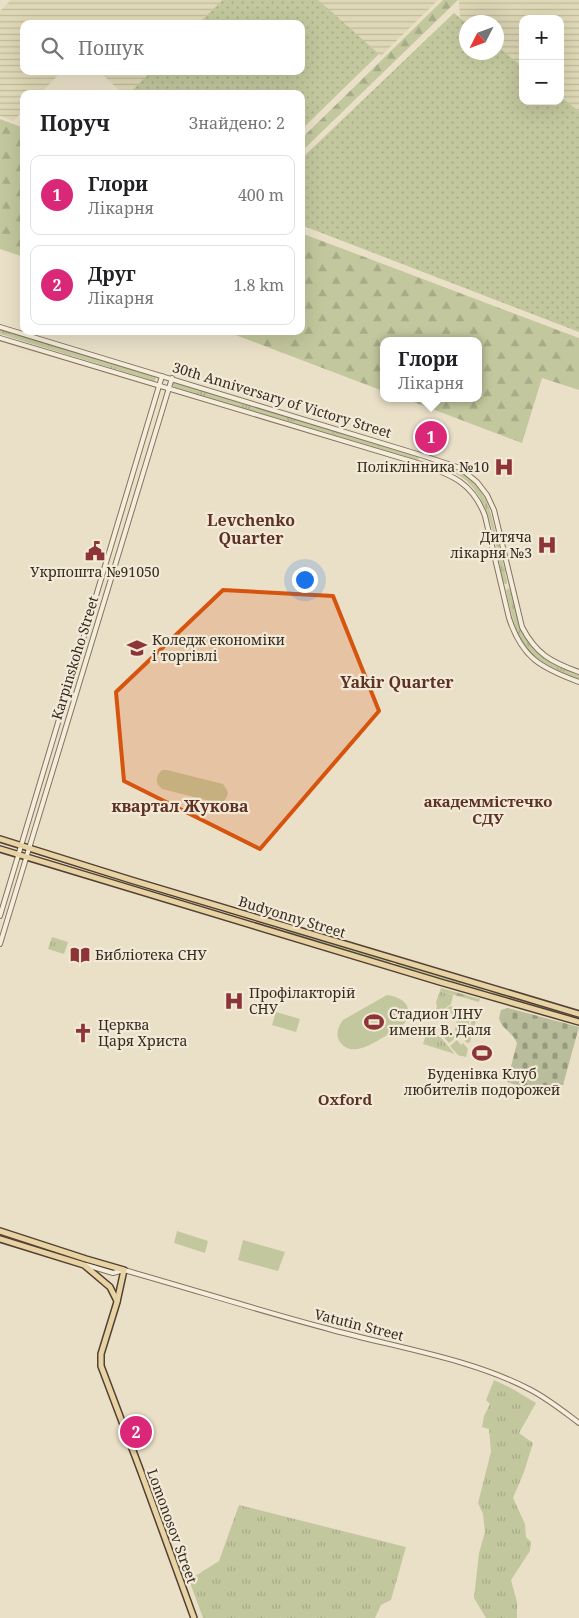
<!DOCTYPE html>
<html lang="uk">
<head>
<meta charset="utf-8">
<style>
	body { margin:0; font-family:"Noto Serif",serif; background:#f6f6f6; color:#202124 }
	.controls { position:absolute; right:15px; top:15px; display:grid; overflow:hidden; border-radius:10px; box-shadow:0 5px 20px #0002 }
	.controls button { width:45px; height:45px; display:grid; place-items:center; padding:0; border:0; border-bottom:1px solid #e0e0e0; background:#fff; color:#202124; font:25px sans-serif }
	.compass { position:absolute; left:459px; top:15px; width:45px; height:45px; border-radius:50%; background:#fff; box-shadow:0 5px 20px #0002; rotate:228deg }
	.you { position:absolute; left:304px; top:579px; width:18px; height:18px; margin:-12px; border:4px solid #fff; border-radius:50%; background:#1a73e8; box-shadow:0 0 0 8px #1a73e833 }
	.badge { display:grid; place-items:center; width:32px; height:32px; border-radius:50%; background:#db2777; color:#fff; font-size:16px; font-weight:700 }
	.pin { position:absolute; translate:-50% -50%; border:2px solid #fff; box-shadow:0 1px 5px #0006 }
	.popup { position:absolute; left:380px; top:337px; width:102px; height:65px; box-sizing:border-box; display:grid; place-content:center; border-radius:10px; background:#fff; filter:drop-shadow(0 1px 4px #0005); font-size:16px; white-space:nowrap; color:#757577 }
	.popup b { font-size:19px; color:#202124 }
	.popup::after { content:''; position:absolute; left:50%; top:100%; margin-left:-10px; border:10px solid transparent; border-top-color:#fff }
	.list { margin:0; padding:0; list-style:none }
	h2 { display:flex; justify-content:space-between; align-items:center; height:65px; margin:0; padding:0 20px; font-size:21px }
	h2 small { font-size:16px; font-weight:400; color:#757577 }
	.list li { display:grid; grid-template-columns:32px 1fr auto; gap:15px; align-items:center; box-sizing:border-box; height:80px; margin:0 10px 10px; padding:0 10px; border:1px solid #e0e0e0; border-radius:10px }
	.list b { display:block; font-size:19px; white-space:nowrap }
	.list p { margin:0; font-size:16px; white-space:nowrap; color:#757577 }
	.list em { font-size:16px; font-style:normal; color:#757577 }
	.icon { flex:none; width:28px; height:28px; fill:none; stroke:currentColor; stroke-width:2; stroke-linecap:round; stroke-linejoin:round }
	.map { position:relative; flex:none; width:579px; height:1618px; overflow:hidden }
	.search { position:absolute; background:#fff; box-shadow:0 5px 20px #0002; left:20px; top:20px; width:285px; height:55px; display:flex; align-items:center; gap:12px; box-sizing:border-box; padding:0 18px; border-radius:10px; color:#757577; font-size:19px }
	.panel { position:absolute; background:#fff; box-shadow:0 5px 20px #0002; left:20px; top:90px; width:285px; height:245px; border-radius:10px }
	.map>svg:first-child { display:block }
</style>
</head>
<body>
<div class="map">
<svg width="579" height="1618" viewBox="0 0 579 1618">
	<defs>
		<pattern id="farmland-rules" width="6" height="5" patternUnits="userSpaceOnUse" patternTransform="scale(1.25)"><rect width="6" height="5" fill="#dfd8b6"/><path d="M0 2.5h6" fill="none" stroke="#c0ba9c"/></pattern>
		<pattern id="grass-tufts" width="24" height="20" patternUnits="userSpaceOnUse" patternTransform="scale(1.25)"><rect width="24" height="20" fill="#c2c79d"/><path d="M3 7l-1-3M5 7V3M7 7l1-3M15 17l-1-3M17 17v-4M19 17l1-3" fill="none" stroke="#a7ab87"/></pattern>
		<pattern id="forest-firs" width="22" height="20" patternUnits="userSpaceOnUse" patternTransform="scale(1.25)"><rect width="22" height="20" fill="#c2c79d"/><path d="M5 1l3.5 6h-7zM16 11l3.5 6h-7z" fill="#a7ab87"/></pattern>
		<pattern id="cemetery-stones" width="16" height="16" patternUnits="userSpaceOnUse" patternTransform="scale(1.25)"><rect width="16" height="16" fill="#b9bd9b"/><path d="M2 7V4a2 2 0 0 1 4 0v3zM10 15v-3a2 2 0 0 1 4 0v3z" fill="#979a7e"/></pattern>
		<pattern id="garden-dots" width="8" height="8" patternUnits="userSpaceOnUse" patternTransform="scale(1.25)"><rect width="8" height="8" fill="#c2c79d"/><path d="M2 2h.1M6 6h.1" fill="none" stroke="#a7ab87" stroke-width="1.8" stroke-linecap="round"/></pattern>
	</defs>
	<rect width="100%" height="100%" fill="#eae0c8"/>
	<!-- farmland -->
	<g fill="url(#farmland-rules)">
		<polygon points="11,0 222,0 198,24 24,24 24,71 62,71 40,94 24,94 24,110 13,121 0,116 0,11"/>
		<polygon points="316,0 438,0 381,56"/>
		<polygon points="459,0 579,0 579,111 560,96 560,19 523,19 523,67 497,46 496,22 466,23 460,18"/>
		<polygon points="99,71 151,71 129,94 123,94"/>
	</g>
	<!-- grass -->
	<g fill="url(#grass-tufts)">
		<polygon points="0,330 155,377 156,379 154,381 0,334"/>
		<polygon points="172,383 175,383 418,456 419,459 417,460 174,387"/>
		<path d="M432 460C442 464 452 466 461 472 486 489 490 508 496 535 500 550 504 566 507 581V584H505L503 582C496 548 492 500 463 478 453 471 441 468 430 464L429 461Z"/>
		<path d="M508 588 510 590C523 643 527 655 579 675V679C524 657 519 647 506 591Z"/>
		<polygon points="286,929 391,960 391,962 390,963 287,932"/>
		<polygon points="52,937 68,942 64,954 48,949"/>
		<polygon points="398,962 483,988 483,990 482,991 397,966 395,964"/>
		<polygon points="492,990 579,1016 579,1020 491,993"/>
		<polygon points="440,991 453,995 451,1004 439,1013 436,1009 437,1007 436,1002"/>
		<polygon points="450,1006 469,1011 471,1015 468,1026 459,1034 455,1030 457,1019 450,1012 445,1011 440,1014"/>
		<polygon points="474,1009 478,1013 470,1042 467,1043 465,1041 467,1038 464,1033 470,1028"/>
		<polygon points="429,1024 455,1054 423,1044"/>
		<polygon points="444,1032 454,1032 457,1036 449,1043 441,1034"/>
		<polygon points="457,1040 461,1045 463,1043 468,1049 466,1057 458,1055 450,1046"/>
		<polygon points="494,1380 511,1388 536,1403 519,1433 533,1443 524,1472 513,1498 525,1524 526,1537 531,1542 530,1551 511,1580 517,1602 517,1618 486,1618 474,1598 479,1553 485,1532 483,1514 478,1503 491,1452 489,1429 482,1427 484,1416 490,1404 486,1400"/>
		<polygon points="239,1505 406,1547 391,1600 381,1605 375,1618 203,1618 189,1580 219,1561"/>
	</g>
	<!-- forest -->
	<g fill="url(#forest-firs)">
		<polygon points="443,0 458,0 301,152 301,139"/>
		<polygon points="0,119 24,128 24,257 0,249"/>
		<polygon points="301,233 579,338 579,390 542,378 522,443 403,398 478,398 478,341 384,341 383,391 225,331 301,331"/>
		<polygon points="441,988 480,999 479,1002 440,991"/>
	</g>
	<!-- cemetery -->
	<path fill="url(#cemetery-stones)" d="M508 1008 579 1027 563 1085 555 1084 546 1095 507 1082 517 1043C513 1032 502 1030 499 1018L501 1010Z"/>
	<!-- garden -->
	<g fill="url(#garden-dots)">
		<polygon points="222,0 318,0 379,54 301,130 301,94 129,94 151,71 301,71 301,24 198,24"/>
		<polygon points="454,13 466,23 466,52 496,52 497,46 523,67 523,101 560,101 560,96 579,111 579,332 301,225 301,159"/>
	</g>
	<!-- pitch -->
	<g fill="#c2c79d">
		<path d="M162 770H167L223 784 228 792C227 798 225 802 218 803L162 789C155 783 155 777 162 770Z"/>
		<path d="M387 995C404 997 415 1008 404 1024 398 1030 391 1033 384 1037 371 1044 352 1058 340 1042 335 1035 338 1026 343 1020Z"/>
		<polygon points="276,1012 300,1019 296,1032 272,1025"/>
		<polygon points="177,1231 208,1241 205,1253 174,1243"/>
		<polygon points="243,1240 285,1252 278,1271 238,1260"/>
	</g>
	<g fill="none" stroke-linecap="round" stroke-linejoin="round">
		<defs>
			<g id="minor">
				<path d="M0 327 424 456 460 468 477 482 487 495 494 510 522 627C536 654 551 662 579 672"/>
				<path d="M0 338 421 464C452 475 473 483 485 516L509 618C522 658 541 668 579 682"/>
				<polyline points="0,916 162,376"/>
				<polyline points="0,944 172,378"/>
				<path d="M86 1265 113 1273 124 1270C192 1289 260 1311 329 1329 393 1347 469 1358 529 1389 547 1398 563 1411 579 1423"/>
			</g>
			<g id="major">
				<polyline points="0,839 131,880 579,1014"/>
				<polyline points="0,849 440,982 579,1022"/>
				<polyline points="0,1231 86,1259 124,1270 117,1302 101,1354 101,1366 141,1472 194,1618"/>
				<polyline points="0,1239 84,1265 110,1287 117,1301"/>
			</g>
		</defs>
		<!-- minor casing -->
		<use href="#minor" stroke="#84735f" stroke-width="6"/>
		<!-- major casing -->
		<use href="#major" stroke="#524133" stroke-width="8"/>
		<!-- minor -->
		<use href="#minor" stroke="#f5eddb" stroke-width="4"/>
		<!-- major -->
		<use href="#major" stroke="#e8d3a5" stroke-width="5"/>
	</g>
	<!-- marked area -->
	<path fill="#d6540e" fill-opacity="0.2" stroke="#d6540e" stroke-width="4" stroke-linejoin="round" d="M223 590 333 596 379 711 260 849 124 781 116 692Z"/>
	<!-- icons -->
	<defs>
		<symbol id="hospital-bare" viewBox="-9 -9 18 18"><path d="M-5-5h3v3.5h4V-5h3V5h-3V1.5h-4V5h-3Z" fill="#8d3536" stroke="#f2ead7" stroke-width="2.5" paint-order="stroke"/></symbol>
		<symbol id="civic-bare" viewBox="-9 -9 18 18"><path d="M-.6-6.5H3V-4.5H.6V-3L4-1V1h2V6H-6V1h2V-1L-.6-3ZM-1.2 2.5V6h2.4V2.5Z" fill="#8d3536" stroke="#f2ead7" stroke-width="2.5" paint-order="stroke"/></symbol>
		<symbol id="university-bare" viewBox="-9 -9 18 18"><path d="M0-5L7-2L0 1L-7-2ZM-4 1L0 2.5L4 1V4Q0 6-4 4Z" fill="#8d3536" stroke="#f2ead7" stroke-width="2.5" paint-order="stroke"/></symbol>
		<symbol id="library-bare" viewBox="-9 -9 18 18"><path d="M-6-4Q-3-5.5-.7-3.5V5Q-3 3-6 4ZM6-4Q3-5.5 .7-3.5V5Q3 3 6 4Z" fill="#8d3536" stroke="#f2ead7" stroke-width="2.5" paint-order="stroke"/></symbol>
		<symbol id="stadium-bare" viewBox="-9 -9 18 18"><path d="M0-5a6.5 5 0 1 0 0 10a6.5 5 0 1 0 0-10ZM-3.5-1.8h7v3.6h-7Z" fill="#8d3536" stroke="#f2ead7" stroke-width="2.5" paint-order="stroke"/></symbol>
		<symbol id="church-bare" viewBox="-9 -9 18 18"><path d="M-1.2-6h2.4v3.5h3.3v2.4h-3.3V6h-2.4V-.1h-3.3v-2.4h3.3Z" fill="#8d3536" stroke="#f2ead7" stroke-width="2.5" paint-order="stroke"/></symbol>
	</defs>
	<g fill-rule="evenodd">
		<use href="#hospital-bare" x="490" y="453" width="28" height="28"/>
		<use href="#hospital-bare" x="533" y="531" width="28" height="28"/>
		<use href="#civic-bare" x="81" y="537" width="28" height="28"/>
		<use href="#university-bare" x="123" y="634" width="28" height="28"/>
		<use href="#library-bare" x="66" y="941" width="28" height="28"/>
		<use href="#hospital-bare" x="220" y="987" width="28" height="28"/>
		<use href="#stadium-bare" x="360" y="1008" width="28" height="28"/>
		<use href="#church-bare" x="69" y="1019" width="28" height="28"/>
		<use href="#stadium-bare" x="468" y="1039" width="28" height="28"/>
	</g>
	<g text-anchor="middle" stroke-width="4.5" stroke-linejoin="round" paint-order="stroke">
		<!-- street labels -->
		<g font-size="14" fill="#362b21" stroke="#f2ead7">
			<text transform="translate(282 400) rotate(17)" y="5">30th Anniversary of Victory Street</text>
			<text transform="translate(75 658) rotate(-73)" y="5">Karpinskoho Street</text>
			<text transform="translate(292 917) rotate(17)" y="5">Budyonny Street</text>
			<text transform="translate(359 1325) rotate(14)" y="5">Vatutin Street</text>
			<text transform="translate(172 1526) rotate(70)" y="5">Lomonosov Street</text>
		</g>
		<!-- poi labels -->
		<g font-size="14" fill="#362b21" stroke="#f2ead7" text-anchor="start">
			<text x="489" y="472" text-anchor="end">Поліклінника №10</text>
			<text x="532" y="542" text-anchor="end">Дитяча<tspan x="532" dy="16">лікарня №3</tspan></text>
			<text x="95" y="577" text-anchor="middle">Укрпошта №91050</text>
			<text x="152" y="645">Коледж економіки<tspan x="152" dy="16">і торгівлі</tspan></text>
			<text x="95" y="960">Библіотека СНУ</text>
			<text x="249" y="998">Профілакторій<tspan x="249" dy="16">СНУ</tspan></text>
			<text x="389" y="1019">Стадион ЛНУ<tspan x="389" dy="16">имени В. Даля</tspan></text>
			<text x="98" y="1030">Церква<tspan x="98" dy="16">Царя Христа</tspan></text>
			<text x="482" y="1079" text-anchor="middle">Буденівка Клуб<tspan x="482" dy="16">любителів подорожей</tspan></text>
		</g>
		<!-- neighbourhood labels -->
		<g font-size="15" font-weight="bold" fill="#5e3125" stroke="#f2ead7">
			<text x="488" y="807">академмістечко<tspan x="488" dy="17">СДУ</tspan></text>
			<text x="345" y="1105">Oxford</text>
		</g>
		<!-- quarter labels -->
		<g font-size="16" font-weight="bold" fill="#5e3125" stroke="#f2ead7">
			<text x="251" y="526">Levchenko<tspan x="251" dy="18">Quarter</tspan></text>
			<text x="397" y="688">Yakir Quarter</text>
			<text x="180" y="812">квартал Жукова</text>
		</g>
	</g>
</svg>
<div class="controls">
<button>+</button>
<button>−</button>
</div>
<svg class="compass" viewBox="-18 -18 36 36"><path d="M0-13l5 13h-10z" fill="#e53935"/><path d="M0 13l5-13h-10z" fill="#757577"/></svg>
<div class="you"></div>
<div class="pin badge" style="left:431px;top:437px">1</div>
<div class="popup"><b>Глори</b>Лікарня</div>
<div class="pin badge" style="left:136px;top:1432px">2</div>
<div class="search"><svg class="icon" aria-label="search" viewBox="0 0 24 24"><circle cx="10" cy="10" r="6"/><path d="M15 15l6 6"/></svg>Пошук</div>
<section class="panel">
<h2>Поруч<small>Знайдено: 2</small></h2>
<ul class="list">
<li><span class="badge">1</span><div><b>Глори</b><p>Лікарня</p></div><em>400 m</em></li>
<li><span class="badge">2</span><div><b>Друг</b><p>Лікарня</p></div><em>1.8 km</em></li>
</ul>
</section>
</div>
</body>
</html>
